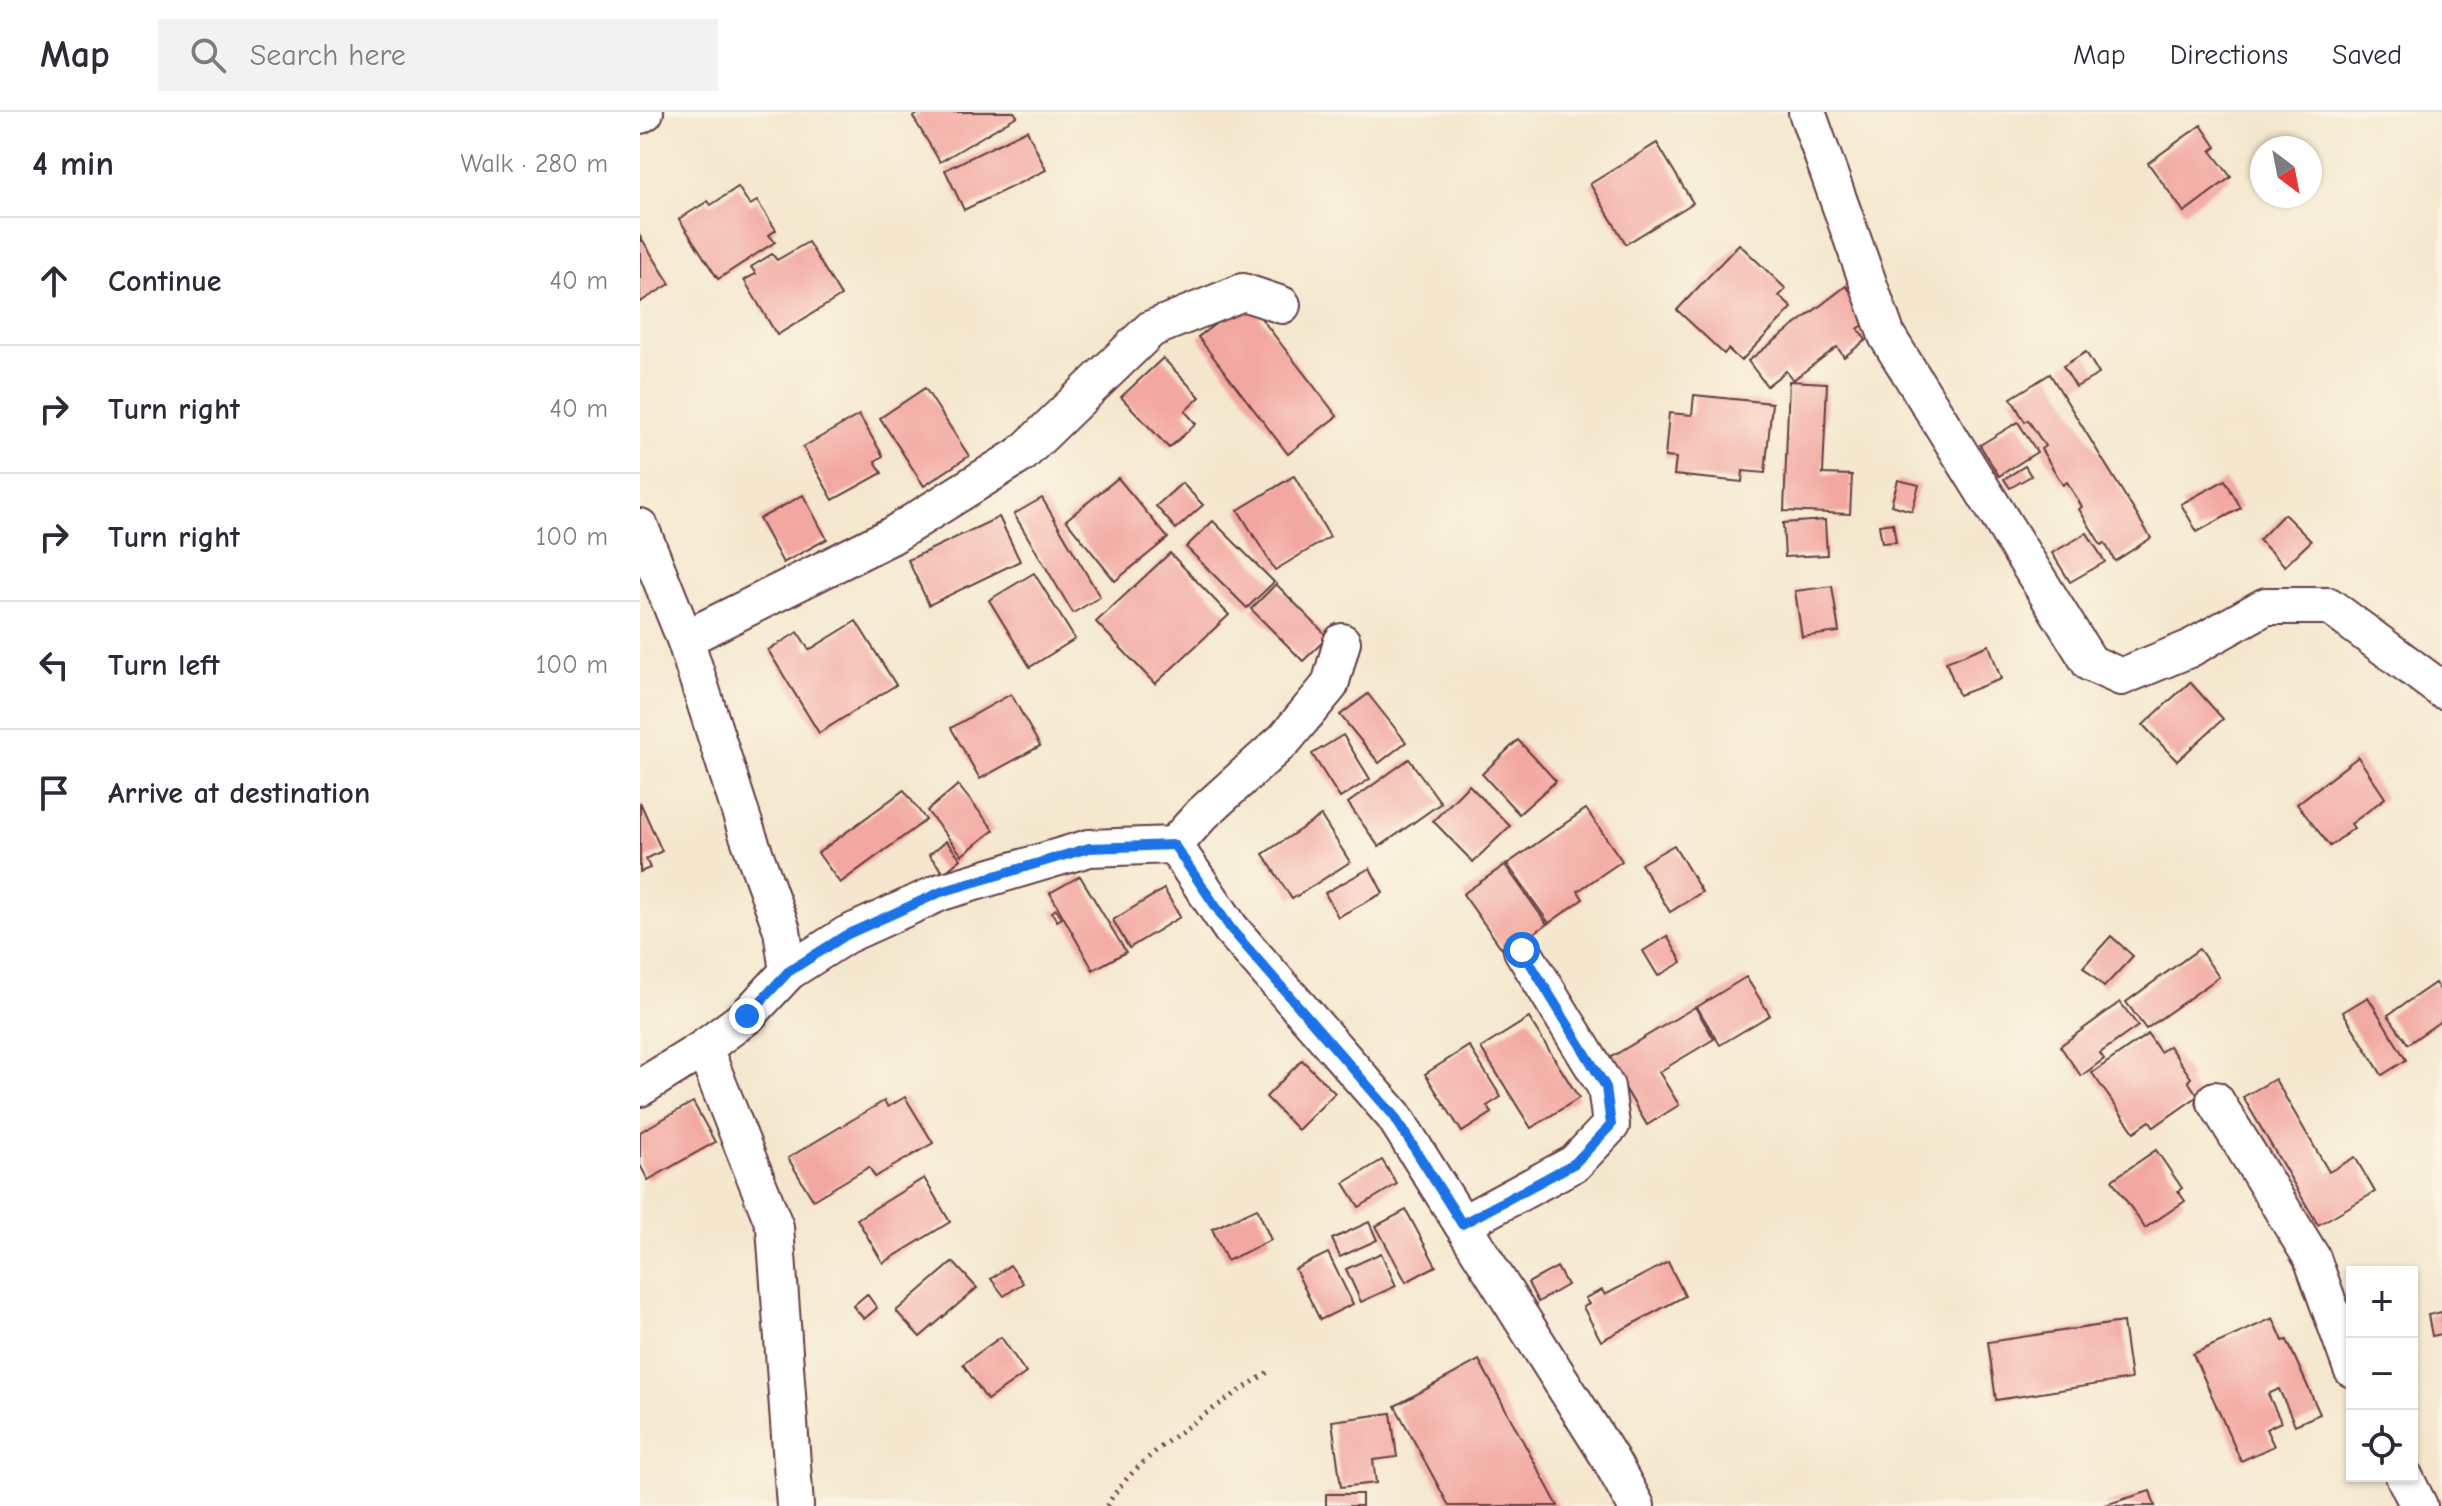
<!DOCTYPE html>
<html lang="en">
<head>
<meta charset="utf-8">
<style>
	body { margin:0; font-family:"Comic Neue",sans-serif; background:#f2f2f3; color:#2b2b33 }
	.controls { position:absolute; right:24px; bottom:24px; display:grid; overflow:hidden; border-radius:0px; box-shadow:0 2px 6px #0004 }
	.controls button { width:72px; height:72px; display:grid; place-items:center; padding:0; border:0; border-bottom:2px solid #e1e1e2; background:#fff; color:#2b2b33; font:40px sans-serif }
	.compass { position:absolute; left:1610px; top:24px; width:72px; height:72px; border-radius:50%; background:#fff; box-shadow:0 2px 6px #0004; rotate:148deg }
	.stop { position:absolute; width:24px; height:24px; margin:-18px; border:6px solid #1a73e8; border-radius:50%; background:#fff }
	.stop.end { background:#1a73e8; border-color:#fff; box-shadow:0 2px 8px #0008 }
	.list { margin:0; padding:0; list-style:none }
	h2 { display:flex; justify-content:space-between; align-items:center; height:104px; margin:0; padding:0 32px; font-size:34px }
	h2 small { font-size:26px; font-weight:400; color:#7c7c81 }
	.list li { display:grid; grid-template-columns:52px 1fr auto; gap:24px; align-items:center; box-sizing:border-box; height:128px; padding:0 32px; border-top:2px solid #e1e1e2 }
	.list b { display:block; font-size:30px; white-space:nowrap }
	.list em { font-size:26px; font-style:normal; color:#7c7c81 }
	.icon { flex:none; width:44px; height:44px; fill:none; stroke:currentColor; stroke-width:2; stroke-linecap:round; stroke-linejoin:round }
	.map { position:relative; flex:none; width:1802px; height:1394px; overflow:hidden }
	header { display:flex; align-items:center; gap:48px; box-sizing:border-box; height:112px; padding:0 40px; background:#fff; border-bottom:2px solid #e1e1e2 }
	header strong { font-size:38px }
	nav { display:flex; gap:44px; margin-inline-start:auto; font-size:28px }
	.search { width:560px; height:72px; background:#f2f2f3; display:flex; align-items:center; gap:20px; box-sizing:border-box; padding:0 28px; border-radius:0px; color:#7c7c81; font-size:30px }
	main { display:flex }
	aside { flex:1; background:#fff }
	.map>svg:first-child { display:block }
</style>
</head>
<body>
<header>
<strong>Map</strong>
<div class="search"><svg class="icon" aria-label="search" viewBox="0 0 24 24"><circle cx="10" cy="10" r="6"/><path d="M15 15l6 6"/></svg>Search here</div>
<nav><a>Map</a><a>Directions</a><a>Saved</a></nav>
</header>
<main>
<aside>
<h2>4 min<small>Walk · 280 m</small></h2>
<ul class="list">
<li><svg class="icon" aria-label="ahead" viewBox="0 0 24 24"><path d="M12 20V5M6 11l6-6 6 6"/></svg><div><b>Continue</b></div><em>40 m</em></li>
<li><svg class="icon" aria-label="right" viewBox="0 0 24 24"><path d="M7 20v-9h11M14 6l5 5-5 5"/></svg><div><b>Turn right</b></div><em>40 m</em></li>
<li><svg class="icon" aria-label="right" viewBox="0 0 24 24"><path d="M7 20v-9h11M14 6l5 5-5 5"/></svg><div><b>Turn right</b></div><em>100 m</em></li>
<li><svg class="icon" aria-label="left" viewBox="0 0 24 24"><path d="M17 20v-9H6M10 6l-5 5 5 5"/></svg><div><b>Turn left</b></div><em>100 m</em></li>
<li><svg class="icon" aria-label="arrive" viewBox="0 0 24 24"><path d="M6 21V4h12l-3 4 3 4H6"/></svg><div><b>Arrive at destination</b></div></li>
</ul>
</aside>
<div class="map">
<svg width="1802" height="1394" viewBox="0 0 1802 1394">
	<rect width="100%" height="100%" fill="#fcf5e5"/>
	<filter id="ink" filterUnits="userSpaceOnUse"><feTurbulence type="fractalNoise" baseFrequency=".0125" numOctaves="2"/><feDisplacementMap in="SourceGraphic" scale="16" xChannelSelector="R" yChannelSelector="G"/><feConvolveMatrix kernelMatrix="1 2 1 2 8 2 1 2 1" color-interpolation-filters="sRGB"/></filter>
	<filter id="wash" filterUnits="userSpaceOnUse"><feTurbulence type="fractalNoise" baseFrequency=".006" numOctaves="4" result="noise"/><feDisplacementMap in="SourceGraphic" scale="32" xChannelSelector="R" yChannelSelector="G"/><feGaussianBlur stdDeviation="1.8" result="paint"/><feColorMatrix in="noise" values="0 0 0 0 0 0 0 0 0 0 0 0 0 0 0 0 0 1.4 0 .05"/><feComposite in="paint" operator="in"/></filter>
	<g filter="url(#wash)">
		<rect width="100%" height="100%" fill="#f4e7cd"/>
		<g id="blocks">
			<!-- building -->
			<g fill="#f2a8a0">
				<polygon points="281,0 374,0 377,4 300,50 273,5"/>
				<polygon points="1561,13 1576,35 1571,39 1591,65 1544,100 1508,51"/>
				<polygon points="387,18 406,58 324,98 305,58"/>
				<polygon points="1017,31 1053,91 986,132 950,72"/>
				<polygon points="98,75 110,93 117,89 136,118 129,123 135,130 78,167 39,107 68,89 71,93"/>
				<polygon points="0,124 30,172 0,190"/>
				<polygon points="168,130 201,184 137,223 104,168 116,162 111,155 132,142 137,148"/>
				<polygon points="1099,132 1146,177 1139,184 1152,196 1101,249 1088,237 1084,242 1037,198"/>
				<polygon points="1206,174 1231,207 1218,217 1226,228 1204,245 1197,235 1153,268 1146,259 1127,274 1108,249"/>
				<polygon points="607,188 697,304 648,342 558,225"/>
				<polygon points="1446,240 1459,262 1436,275 1423,254"/>
				<polygon points="523,246 560,285 545,299 556,312 529,336 481,285"/>
				<polygon points="1410,262 1511,426 1475,449 1465,431 1461,433 1439,397 1442,395 1427,370 1423,373 1401,337 1405,334 1388,308 1385,310 1371,286"/>
				<polygon points="1149,269 1187,271 1183,362 1212,363 1210,402 1144,399"/>
				<polygon points="285,276 329,344 284,374 240,306"/>
				<polygon points="1054,283 1132,291 1125,361 1103,359 1102,370 1034,363 1036,346 1025,345 1029,301 1052,303"/>
				<polygon points="219,303 243,344 235,349 242,361 193,388 163,335"/>
				<polygon points="1378,310 1397,340 1359,364 1340,333"/>
				<polygon points="1385,354 1391,364 1370,376 1364,367"/>
				<polygon points="654,364 690,425 635,458 598,398"/>
				<polygon points="478,366 528,426 475,469 426,408"/>
				<polygon points="1258,368 1279,373 1272,399 1251,393"/>
				<polygon points="1585,368 1601,396 1557,420 1541,392"/>
				<polygon points="542,371 563,393 536,417 516,394"/>
				<polygon points="163,383 187,427 143,451 119,407"/>
				<polygon points="402,386 460,485 433,501 374,402"/>
				<polygon points="1644,402 1671,429 1645,454 1619,428"/>
				<polygon points="359,405 380,449 289,493 268,448"/>
				<polygon points="1185,408 1187,443 1145,445 1143,411"/>
				<polygon points="573,409 634,470 607,496 546,435"/>
				<polygon points="1253,411 1256,430 1242,431 1239,413"/>
				<polygon points="1447,421 1465,450 1430,470 1412,441"/>
				<polygon points="530,441 589,503 515,572 456,510"/>
				<polygon points="394,461 435,527 390,555 349,488"/>
				<polygon points="636,472 688,525 663,549 611,497"/>
				<polygon points="1192,474 1199,520 1162,525 1155,479"/>
				<polygon points="216,509 256,573 179,621 128,538 158,520 169,538"/>
				<polygon points="1349,533 1361,567 1319,583 1306,550"/>
				<polygon points="1550,570 1583,607 1537,649 1503,613"/>
				<polygon points="371,582 400,634 340,667 311,616"/>
				<polygon points="728,582 766,630 739,651 700,603"/>
				<polygon points="703,623 730,667 700,686 672,642"/>
				<polygon points="878,628 916,669 879,702 842,662"/>
				<polygon points="1718,645 1745,686 1711,712 1714,716 1690,734 1657,692"/>
				<polygon points="769,647 801,691 739,735 708,691"/>
				<polygon points="318,673 354,718 322,743 287,699"/>
				<polygon points="829,673 870,714 833,750 793,709"/>
				<polygon points="264,678 286,708 200,771 178,741"/>
				<polygon points="0,690 22,739 6,747 10,756 0,760"/>
				<polygon points="946,697 982,749 938,779 943,787 909,811 867,752"/>
				<polygon points="681,704 710,750 652,787 623,742"/>
				<polygon points="306,729 321,747 304,761 289,743"/>
				<polygon points="1034,733 1062,780 1030,800 1001,752"/>
				<polygon points="865,753 907,812 865,841 823,782"/>
				<polygon points="730,756 743,781 698,805 685,781"/>
				<polygon points="440,764 486,840 453,858 410,781"/>
				<polygon points="524,777 540,805 489,836 473,808"/>
				<polygon points="416,797 422,806 417,809 412,800"/>
				<polygon points="1027,824 1042,850 1018,864 1003,839"/>
				<polygon points="1471,824 1493,844 1464,875 1443,855"/>
				<polygon points="1559,837 1579,865 1506,917 1486,890"/>
				<polygon points="1106,865 1130,903 1080,933 1057,895"/>
				<polygon points="1795,871 1802,881 1802,908 1768,932 1748,903"/>
				<polygon points="1728,885 1766,948 1742,963 1703,900"/>
				<polygon points="1480,890 1498,914 1460,941 1464,947 1441,964 1420,934"/>
				<polygon points="1055,895 1074,927 1019,960 1039,993 1007,1013 968,947"/>
				<polygon points="889,906 939,986 891,1016 841,936"/>
				<polygon points="1508,922 1520,940 1529,934 1551,966 1548,969 1558,984 1514,1015 1510,1009 1494,1020 1452,961"/>
				<polygon points="829,934 861,985 847,994 852,1001 822,1020 785,962"/>
				<polygon points="662,948 695,981 658,1018 626,985"/>
				<polygon points="1635,967 1689,1060 1715,1045 1735,1080 1678,1113 1603,985"/>
				<polygon points="265,985 293,1031 235,1065 229,1055 173,1088 148,1046 244,989 248,995"/>
				<polygon points="53,990 75,1030 8,1068 0,1053 0,1020"/>
				<polygon points="1516,1038 1542,1076 1538,1079 1545,1089 1505,1116 1472,1068"/>
				<polygon points="742,1048 757,1072 719,1095 704,1071"/>
				<polygon points="284,1066 310,1110 243,1151 217,1107"/>
				<polygon points="617,1096 631,1128 587,1149 572,1117"/>
				<polygon points="766,1098 796,1154 766,1170 736,1114"/>
				<polygon points="729,1110 737,1128 700,1145 692,1127"/>
				<polygon points="688,1141 713,1192 680,1208 655,1157"/>
				<polygon points="741,1141 756,1174 721,1190 706,1157"/>
				<polygon points="313,1150 337,1176 280,1225 256,1199"/>
				<polygon points="1028,1150 1045,1184 961,1229 943,1195 949,1192 945,1186 962,1178 965,1183"/>
				<polygon points="370,1153 383,1171 364,1184 351,1167"/>
				<polygon points="917,1155 927,1173 898,1190 888,1171"/>
				<polygon points="227,1182 237,1196 224,1207 213,1194"/>
				<polygon points="1802,1200 1802,1222 1792,1224 1788,1203"/>
				<polygon points="1633,1206 1643,1229 1647,1228 1680,1302 1655,1313 1639,1277 1628,1282 1641,1310 1626,1317 1634,1334 1601,1349 1553,1242"/>
				<polygon points="1483,1210 1491,1267 1356,1288 1348,1230"/>
				<polygon points="361,1225 386,1261 347,1288 323,1252"/>
				<polygon points="839,1248 918,1394 809,1394 755,1294"/>
				<polygon points="751,1301 757,1345 733,1348 736,1371 701,1375 692,1309"/>
				<polygon points="1510,1379 1515,1394 1465,1394 1465,1393"/>
				<rect x="686" y="1382" width="36" height="12"/>
			</g>
		</g>
	</g>
	<g filter="url(#ink)">
		<use href="#blocks" fill-opacity="0" stroke="#643d43" stroke-width="2"/>
		<g fill="none" stroke-linecap="round" stroke-linejoin="round">
			<defs>
				<g id="minor">
					<polyline points="1167,0 1247,224 1450,551 1481,565 1549,537 1626,494 1689,494 1802,578"/>
					<polyline points="0,3 5,0"/>
					<polyline points="0,415 45,527 106,718 142,818 148,860"/>
					<polyline points="45,527 251,424 382,342 511,217 603,180 642,193"/>
					<polyline points="534,733 591,817 754,1004 969,1345 996,1394"/>
					<polyline points="64,936 135,1115 155,1394"/>
					<polyline points="0,976 64,936 107,904 148,860 206,823 301,780 449,736 534,733 562,702 645,627 690,573 702,530"/>
					<polyline points="1575,988 1672,1146 1712,1257"/>
					<polyline points="822,1112 935,1051 971,1013 966,975 882,838"/>
					<polyline points="1764,1364 1779,1394"/>
				</g>
			</defs>
			<!-- minor casing -->
			<use href="#minor" stroke="#643d43" stroke-width="40"/>
			<!-- path -->
			<path stroke="#643d43" stroke-width="5" stroke-dasharray="2 6" stroke-linecap="butt" d="M467 1394C494 1343 583 1291 631 1258"/>
			<!-- minor -->
			<use href="#minor" stroke="#fff" stroke-width="36"/>
		</g>
	</g>
	<g fill="none" stroke-linecap="round" stroke-linejoin="round" filter="url(#ink)">
		<!-- route -->
		<polyline stroke="#1a73e8" stroke-width="10" points="107,904 148,860 206,823 301,780 449,736 534,733 591,817 754,1004 822,1112 935,1051 971,1013 966,975 882,838"/>
	</g>
</svg>
<div class="controls">
<button>+</button>
<button>−</button>
<button><svg class="icon" aria-label="locate" viewBox="0 0 24 24"><circle cx="12" cy="12" r="6"/><path d="M12 2v4M12 18v4M2 12h4M18 12h4"/></svg></button>
</div>
<svg class="compass" viewBox="-18 -18 36 36"><path d="M0-13l5 13h-10z" fill="#e53935"/><path d="M0 13l5-13h-10z" fill="#7c7c81"/></svg>
<div class="stop" style="left:882px;top:838px"></div>
<div class="stop end" style="left:107px;top:904px"></div>
</div>
</main>
</body>
</html>
